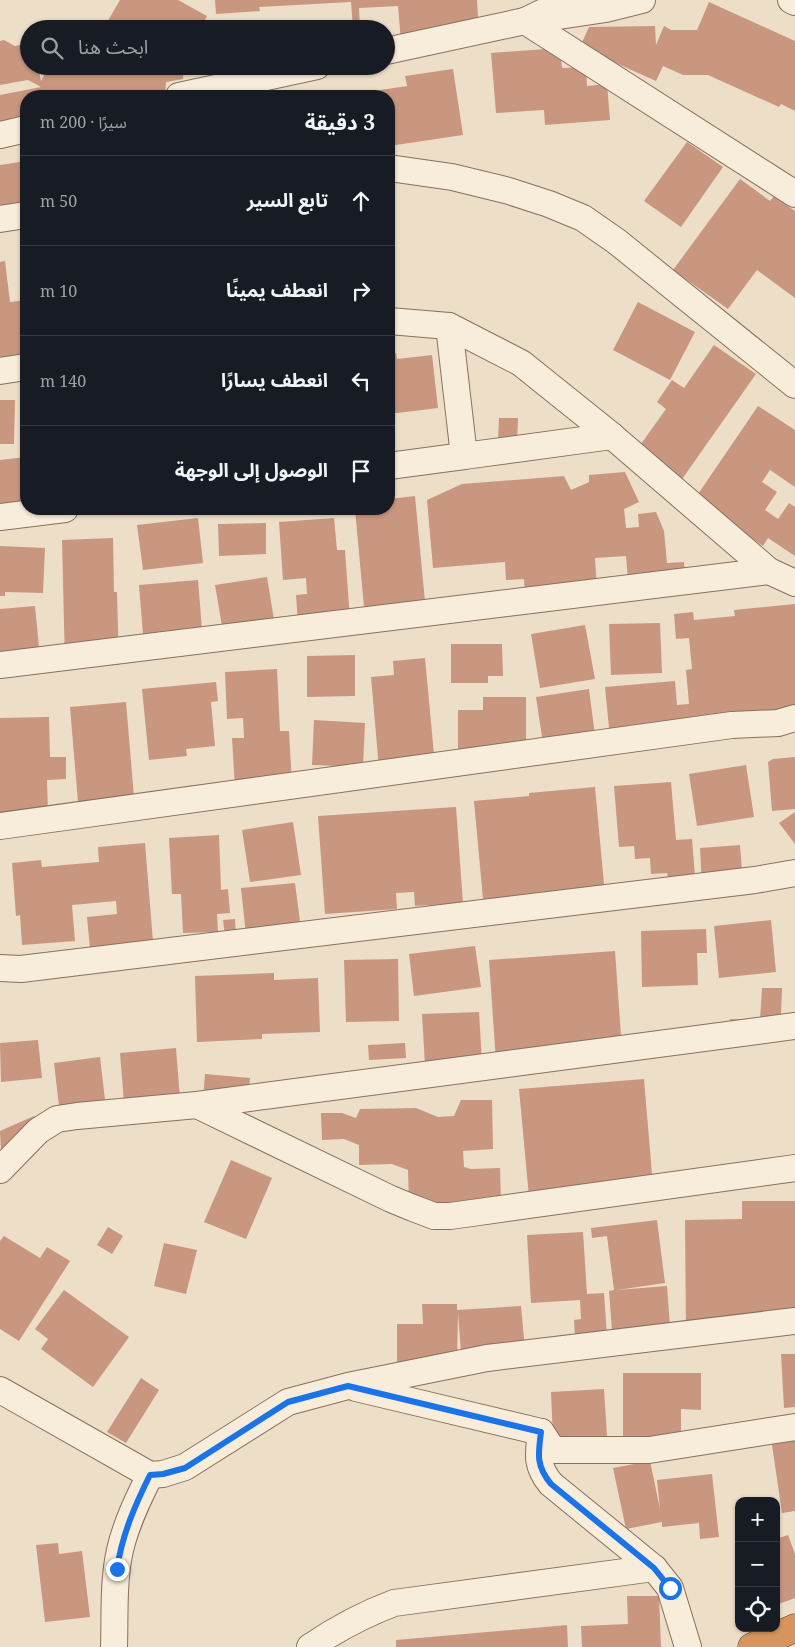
<!DOCTYPE html>
<html lang="ar">
<head>
<meta charset="utf-8">
<style>
	body { margin:0; font-family:"Noto Serif","Noto Sans Arabic",serif; background:#20242c; color:#f1f3f6; direction:rtl }
	.controls { position:absolute; right:15px; bottom:15px; display:grid; overflow:hidden; border-radius:10px; box-shadow:0 1px 4px #0004 }
	.controls button { width:45px; height:45px; display:grid; place-items:center; padding:0; border:0; border-bottom:1px solid #363941; background:#171b24; color:#f1f3f6; font:25px sans-serif }
	.stop { position:absolute; width:15px; height:15px; margin:-11px; border:4px solid #1a73e8; border-radius:50%; background:#fff }
	.stop.end { background:#1a73e8; border-color:#fff; box-shadow:0 1px 5px #0008 }
	.list { margin:0; padding:0; list-style:none }
	h2 { display:flex; justify-content:space-between; align-items:center; height:65px; margin:0; padding:0 20px; font-size:21px }
	h2 small { font-size:16px; font-weight:400; color:#9ea1a6 }
	.list li { display:grid; grid-template-columns:32px 1fr auto; gap:15px; align-items:center; box-sizing:border-box; height:90px; padding:0 20px; border-top:1px solid #363941 }
	.list b { display:block; font-size:19px; white-space:nowrap }
	.list em { font-size:16px; font-style:normal; color:#9ea1a6 }
	.icon { flex:none; width:28px; height:28px; fill:none; stroke:currentColor; stroke-width:2; stroke-linecap:round; stroke-linejoin:round }
	.map { position:relative; flex:none; width:795px; height:1647px; overflow:hidden; direction:ltr }
	.search { position:absolute; background:#171b24; box-shadow:0 1px 4px #0004; left:20px; top:20px; width:375px; height:55px; display:flex; align-items:center; gap:12px; box-sizing:border-box; padding:0 18px; border-radius:28px; color:#9ea1a6; font-size:19px }
	.panel { position:absolute; background:#171b24; box-shadow:0 1px 4px #0004; left:20px; top:90px; width:375px; height:425px; border-radius:20px; direction:rtl }
	.map>svg:first-child { display:block }
</style>
</head>
<body>
<div class="map">
<svg width="795" height="1647" viewBox="0 0 795 1647">
	<rect width="100%" height="100%" fill="#eddec8"/>
	<!-- building -->
	<g fill="#c99680">
		<polygon points="120,0 178,0 207,16 200,29 114,29 106,24"/>
		<polygon points="215,0 477,0 479,37 401,42 398,6 359,8 360,29 353,29 351,2 259,7 260,11 216,14"/>
		<polygon points="709,2 795,41 795,111 781,104 779,107 708,75 683,75 663,66 656,81 580,47 589,27 655,26 656,45 664,26 671,30 697,30"/>
		<polygon points="4,40 15,46 29,43 29,66 38,66 41,81 49,66 103,66 103,70 105,66 184,66 183,79 166,82 165,96 26,96 26,130 0,128 0,95 41,87 28,80 0,85 0,41"/>
		<polygon points="560,48 562,68 586,67 587,86 607,84 610,120 545,125 544,110 496,113 491,53"/>
		<polygon points="453,69 463,135 389,146 389,96 340,96 407,86 405,76"/>
		<polygon points="687,142 723,167 681,227 644,201"/>
		<polygon points="26,161 26,212 0,216 0,165"/>
		<polygon points="740,179 770,201 774,196 795,211 795,298 757,270 728,309 673,270"/>
		<polygon points="5,261 10,302 26,300 26,366 0,366 0,262"/>
		<polygon points="638,302 695,332 670,380 613,350"/>
		<polygon points="714,345 756,374 680,482 636,451 666,409 657,402 672,380 684,388"/>
		<polygon points="396,353 397,359 432,355 438,408 389,414 389,354"/>
		<polygon points="0,400 15,400 14,444 0,444"/>
		<polygon points="758,406 795,430 795,487 770,470 762,482 777,492 765,510 778,519 789,503 795,507 795,556 768,538 763,546 694,500"/>
		<polygon points="499,418 518,418 517,444 498,443"/>
		<polygon points="26,457 26,509 0,521 0,460"/>
		<polygon points="625,472 639,502 624,509 626,528 639,527 638,514 656,512 664,531 667,563 684,562 686,587 629,592 626,556 595,558 597,589 525,595 524,579 506,580 505,562 433,568 427,500 462,484 564,476 571,490 589,482 589,475"/>
		<polygon points="415,496 427,623 366,629 355,509 389,509 389,499"/>
		<polygon points="198,518 203,563 143,570 137,525"/>
		<polygon points="334,518 337,550 345,550 350,619 298,623 296,595 307,594 306,578 283,580 279,522"/>
		<polygon points="266,523 266,554 219,556 218,524"/>
		<polygon points="113,538 114,592 117,592 119,665 65,666 62,540"/>
		<polygon points="0,546 45,548 43,593 5,592 5,596 0,596"/>
		<polygon points="267,577 276,632 223,632 215,585"/>
		<polygon points="198,580 203,642 144,647 139,585"/>
		<polygon points="795,604 795,714 611,749 605,687 675,681 677,705 689,704 686,670 692,669 689,638 676,639 674,614 693,612 694,620 735,616 734,610"/>
		<polygon points="35,606 41,668 0,672 0,609"/>
		<polygon points="660,623 662,673 611,675 609,624"/>
		<polygon points="585,625 595,679 540,688 531,634"/>
		<polygon points="451,644 502,644 503,676 488,676 488,683 451,683"/>
		<polygon points="355,655 355,696 307,697 307,656"/>
		<polygon points="425,658 436,776 380,780 371,677 394,675 393,661"/>
		<polygon points="277,669 280,731 289,731 292,784 235,788 232,738 244,738 243,718 227,719 225,672"/>
		<polygon points="216,682 218,701 211,702 215,746 186,749 187,756 149,760 142,689"/>
		<polygon points="589,689 596,743 544,750 536,697"/>
		<polygon points="483,697 526,697 526,759 458,759 458,710 483,710"/>
		<polygon points="126,702 135,809 79,814 70,707"/>
		<polygon points="49,717 50,757 66,757 66,779 47,780 48,814 0,815 0,718"/>
		<polygon points="314,720 365,723 363,767 312,765"/>
		<polygon points="795,757 795,809 772,811 768,762 773,759"/>
		<polygon points="746,765 754,817 697,826 689,774"/>
		<polygon points="671,782 676,840 692,839 695,876 668,879 667,873 651,874 650,858 635,859 634,846 619,847 614,786"/>
		<polygon points="595,787 605,895 521,896 483,899 474,801 529,796 529,793"/>
		<polygon points="456,807 463,903 415,906 414,892 396,893 397,909 325,914 318,816"/>
		<polygon points="795,812 795,844 779,823"/>
		<polygon points="293,822 301,875 250,882 242,830"/>
		<polygon points="219,835 221,890 228,889 230,913 217,914 218,932 183,933 181,894 172,894 169,838"/>
		<polygon points="145,843 154,954 91,960 87,917 117,914 116,901 72,905 75,941 22,945 20,915 16,916 12,863 41,860 42,867 99,862 98,847"/>
		<polygon points="740,845 743,882 702,885 700,848"/>
		<polygon points="295,883 301,929 246,935 241,888"/>
		<polygon points="235,919 236,935 225,936 223,920"/>
		<polygon points="771,920 776,972 719,978 714,926"/>
		<polygon points="706,929 707,953 697,953 698,985 642,987 641,931"/>
		<polygon points="475,946 481,987 414,996 409,954"/>
		<polygon points="615,951 622,1050 496,1062 489,960"/>
		<polygon points="398,959 399,1021 346,1022 344,960"/>
		<polygon points="274,973 274,980 318,978 320,1032 262,1034 262,1039 197,1042 195,976"/>
		<polygon points="762,988 782,988 780,1040 730,1038 730,1019 760,1020"/>
		<polygon points="479,1012 482,1062 425,1065 422,1014"/>
		<polygon points="38,1040 42,1078 1,1082 0,1043"/>
		<polygon points="405,1043 406,1058 369,1060 368,1045"/>
		<polygon points="176,1048 181,1111 125,1115 120,1053"/>
		<polygon points="100,1057 105,1100 59,1106 54,1063"/>
		<polygon points="205,1074 250,1078 248,1103 203,1099"/>
		<polygon points="644,1079 653,1186 529,1197 519,1089"/>
		<polygon points="461,1100 492,1100 493,1149 463,1151 464,1167 471,1169 500,1168 501,1203 409,1206 408,1170 392,1164 359,1165 359,1145 344,1139 322,1140 321,1113 342,1113 356,1118 360,1109 416,1108 438,1117 454,1116"/>
		<polygon points="34,1116 41,1132 1,1151 0,1131"/>
		<polygon points="231,1160 272,1178 246,1239 204,1222"/>
		<polygon points="742,1201 795,1201 795,1320 788,1320 788,1336 686,1337 685,1220 742,1219"/>
		<polygon points="657,1220 665,1283 617,1290 667,1286 671,1339 613,1344 609,1291 614,1290 607,1236 592,1238 591,1228"/>
		<polygon points="108,1227 123,1236 112,1254 97,1245"/>
		<polygon points="583,1232 587,1294 604,1293 608,1351 576,1353 574,1320 581,1319 580,1300 531,1303 527,1235"/>
		<polygon points="4,1236 40,1258 47,1247 70,1261 19,1341 0,1329 0,1241"/>
		<polygon points="164,1243 197,1250 186,1294 154,1286"/>
		<polygon points="64,1290 129,1337 93,1387 41,1349 48,1339 35,1329"/>
		<polygon points="422,1304 457,1304 457,1310 521,1306 526,1360 462,1365 458,1313 457,1363 397,1362 397,1324 423,1324"/>
		<polygon points="781,1354 795,1354 795,1407 784,1408"/>
		<polygon points="623,1373 701,1373 701,1410 681,1409 681,1441 623,1441"/>
		<polygon points="141,1378 159,1390 126,1443 107,1432"/>
		<polygon points="604,1389 607,1436 553,1438 551,1392"/>
		<polygon points="795,1434 795,1511 782,1513 771,1438"/>
		<polygon points="650,1461 660,1509 657,1480 712,1474 719,1537 700,1539 699,1523 662,1527 662,1522 626,1529 613,1468"/>
		<polygon points="788,1535 795,1554 795,1598 776,1605 776,1539"/>
		<polygon points="58,1543 59,1554 82,1551 90,1617 45,1622 36,1545"/>
		<polygon points="627,1596 659,1596 661,1647 582,1647 581,1626 628,1624"/>
		<polygon points="567,1625 568,1647 396,1647 396,1640"/>
	</g>
	<g fill="none" stroke-linecap="round" stroke-linejoin="round">
		<defs>
			<g id="street">
				<polyline points="568,0 525,21 795,194"/>
				<polyline points="791,0 795,2"/>
				<polyline points="386,51 525,21 606,9 642,0"/>
				<polyline points="179,96 317,66"/>
				<polyline points="0,135 26,129"/>
				<polyline points="389,168 452,177 509,191 549,204 583,218 616,241 795,385"/>
				<polyline points="0,219 26,215"/>
				<polyline points="389,321 449,326 521,363 612,436 769,571 795,583"/>
				<polyline points="0,371 26,367"/>
				<polyline points="464,456 612,436"/>
				<polyline points="389,466 464,456 449,326"/>
				<polyline points="0,517 65,509"/>
				<polyline points="0,665 769,571"/>
				<polyline points="0,826 732,725 778,723 795,718"/>
				<polyline points="0,968 21,969 755,880 795,873"/>
				<polyline points="197,1105 391,1199 413,1208 434,1216 450,1216 472,1213 795,1168"/>
				<polyline points="0,1170 38,1131 57,1119 77,1116 197,1105 795,1026"/>
				<polyline points="356,1388 541,1432 553,1450 649,1450 795,1427"/>
				<polyline points="0,1390 150,1475 163,1474 185,1467 288,1402 348,1386 487,1358 795,1321"/>
				<path d="M541 1432C538 1455 536 1466 551 1484L654 1568 670 1588 688 1647"/>
				<path d="M114 1647C115 1615 113 1581 120 1550 126 1524 138 1499 150 1475"/>
				<path d="M310 1647C338 1628 362 1615 394 1603L654 1568"/>
			</g>
			<polyline id="highway" points="752,1647 795,1628"/>
		</defs>
		<!-- street casing -->
		<use href="#street" stroke="#88705e" stroke-width="28"/>
		<!-- highway casing -->
		<use href="#highway" stroke="#573f31" stroke-width="29"/>
		<!-- street -->
		<use href="#street" stroke="#f8ecdb" stroke-width="26"/>
		<!-- highway -->
		<use href="#highway" stroke="#d8945d" stroke-width="28"/>
	</g>
	<g fill="none" stroke-linecap="round" stroke-linejoin="round">
		<!-- route -->
		<path stroke="#1a73e8" stroke-width="6" d="M117 1569C122 1535 135 1505 150 1475L163 1474 185 1468 288 1402 348 1386 541 1432C538 1454 536 1466 551 1484L654 1568 670 1588"/>
	</g>
</svg>
<div class="controls">
<button>+</button>
<button>−</button>
<button><svg class="icon" aria-label="locate" viewBox="0 0 24 24"><circle cx="12" cy="12" r="6"/><path d="M12 2v4M12 18v4M2 12h4M18 12h4"/></svg></button>
</div>
<div class="stop" style="left:670px;top:1588px"></div>
<div class="stop end" style="left:117px;top:1569px"></div>
<div class="search"><svg class="icon" aria-label="search" viewBox="0 0 24 24"><circle cx="10" cy="10" r="6"/><path d="M15 15l6 6"/></svg>ابحث هنا</div>
<section class="panel">
<h2>3 دقيقة<small>سيرًا · 200 m</small></h2>
<ul class="list">
<li><svg class="icon" aria-label="ahead" viewBox="0 0 24 24"><path d="M12 20V5M6 11l6-6 6 6"/></svg><div><b>تابع السير</b></div><em>50 m</em></li>
<li><svg class="icon" aria-label="right" viewBox="0 0 24 24"><path d="M7 20v-9h11M14 6l5 5-5 5"/></svg><div><b>انعطف يمينًا</b></div><em>10 m</em></li>
<li><svg class="icon" aria-label="left" viewBox="0 0 24 24"><path d="M17 20v-9H6M10 6l-5 5 5 5"/></svg><div><b>انعطف يسارًا</b></div><em>140 m</em></li>
<li><svg class="icon" aria-label="arrive" viewBox="0 0 24 24"><path d="M6 21V4h12l-3 4 3 4H6"/></svg><div><b>الوصول إلى الوجهة</b></div></li>
</ul>
</section>
</div>
</body>
</html>
